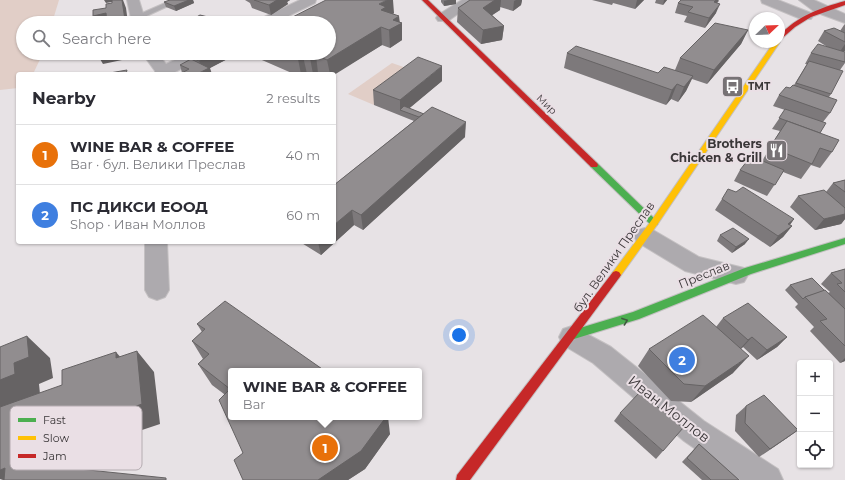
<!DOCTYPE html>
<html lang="en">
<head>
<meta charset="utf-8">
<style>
	body { margin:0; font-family:Montserrat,sans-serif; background:#f2f2f3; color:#2b2b33 }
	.controls { position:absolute; right:12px; bottom:12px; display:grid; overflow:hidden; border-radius:4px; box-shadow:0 1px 3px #0004 }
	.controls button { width:36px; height:36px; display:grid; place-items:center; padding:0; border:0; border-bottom:1px solid #e1e1e2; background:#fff; color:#2b2b33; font:20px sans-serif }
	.compass { position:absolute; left:749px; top:12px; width:36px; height:36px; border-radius:50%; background:#fff; box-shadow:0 1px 3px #0004; rotate:67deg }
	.you { position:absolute; left:459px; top:335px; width:14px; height:14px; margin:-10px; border:3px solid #fff; border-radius:50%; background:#1a73e8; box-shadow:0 0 0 6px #1a73e833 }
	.badge { display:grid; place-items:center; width:26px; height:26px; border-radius:50%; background:#777275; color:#fff; font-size:13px; font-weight:700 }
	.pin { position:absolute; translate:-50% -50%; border:2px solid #fff; box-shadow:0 1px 4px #0006 }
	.popup { position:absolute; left:228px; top:368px; width:194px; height:52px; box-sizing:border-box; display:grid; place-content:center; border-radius:4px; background:#fff; filter:drop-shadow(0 1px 3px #0005); font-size:13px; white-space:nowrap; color:#7c7c81 }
	.popup b { font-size:15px; color:#2b2b33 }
	.popup::after { content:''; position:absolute; left:50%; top:100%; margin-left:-8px; border:8px solid transparent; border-top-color:#fff }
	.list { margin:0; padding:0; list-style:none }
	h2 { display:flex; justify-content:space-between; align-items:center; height:52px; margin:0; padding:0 16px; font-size:17px }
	h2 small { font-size:13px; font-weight:400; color:#7c7c81 }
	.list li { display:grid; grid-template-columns:26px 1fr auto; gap:12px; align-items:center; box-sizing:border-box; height:60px; padding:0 16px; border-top:1px solid #e1e1e2 }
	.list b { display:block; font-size:15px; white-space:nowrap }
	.list p { margin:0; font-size:13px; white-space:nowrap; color:#7c7c81 }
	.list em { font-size:13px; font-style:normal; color:#7c7c81 }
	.icon { flex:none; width:22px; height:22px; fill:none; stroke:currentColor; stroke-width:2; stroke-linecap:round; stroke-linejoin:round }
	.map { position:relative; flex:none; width:845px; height:480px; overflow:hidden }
	.search { position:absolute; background:#fff; box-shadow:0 1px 3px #0004; left:16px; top:16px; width:320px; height:44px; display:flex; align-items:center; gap:10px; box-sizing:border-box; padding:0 14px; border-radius:22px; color:#7c7c81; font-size:15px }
	.panel { position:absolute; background:#fff; box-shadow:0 1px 3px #0004; left:16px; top:72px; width:320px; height:172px; border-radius:4px }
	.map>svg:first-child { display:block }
</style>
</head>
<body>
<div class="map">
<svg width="845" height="480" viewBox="0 0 845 480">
	<rect width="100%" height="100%" fill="#e7e2e5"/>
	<!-- green -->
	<g fill="#e1cec7">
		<polygon points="0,0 59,0 52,23 23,23 23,53 43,53 33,74 18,74 18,88 0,90"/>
		<polygon points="392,63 418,72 374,105 348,94"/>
	</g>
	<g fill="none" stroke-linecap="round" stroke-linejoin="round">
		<defs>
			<polygon id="lane" points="172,0 181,0 140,19 133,17"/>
			<g id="street">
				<polygon points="127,0 139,0 146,23 132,23"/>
				<polygon points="300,0 316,0 315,3 274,23 256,23 258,20"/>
				<polygon points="462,0 477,0 448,21 438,21 436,18 438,15"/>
				<polygon points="761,0 778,0 811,13 813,16 811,19 801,19 762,3"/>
				<polygon points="799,0 814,0 845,14 845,23 815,12"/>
				<polygon points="142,53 157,53 166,64 190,53 209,53 207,56 171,74 155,74 155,71"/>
				<polygon points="645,228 653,230 699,257 744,268 748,275 744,282 736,284 685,271 637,242 634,236 637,230"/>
				<polygon points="145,242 167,242 169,290 165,297 157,300 149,297 145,290"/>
				<polygon points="572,326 611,347 704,421 778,469 783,480 740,480 684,441 593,363 563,345 559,337 563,329"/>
			</g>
			<g id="fast">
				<polygon points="594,162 597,163 657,221 658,223 657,225 651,225 591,167 590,165"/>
				<polygon points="845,238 845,244 751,274 639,319 574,339 570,337 569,334 570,331 633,312 745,268"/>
			</g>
			<polygon id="slow" points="779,41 780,42 657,225 619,278 613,278 611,275 613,272 651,221 774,42 779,42"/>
			<g id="jam">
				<polygon points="422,0 428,0 597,163 598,165 597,167 591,167"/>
				<path d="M845 1V5L811 17 795 27 779 41V36C797 16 820 8 845 1Z"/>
				<polygon points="616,271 619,272 621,275 619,278 470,480 456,480 457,475 613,272"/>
			</g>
		</defs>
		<!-- lane casing -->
		<use href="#lane" stroke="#c4c0c2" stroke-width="2"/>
		<!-- street casing -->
		<use href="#street" stroke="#c4c0c2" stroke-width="2"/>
		<!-- fast casing -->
		<use href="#fast" stroke="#c4c0c2" stroke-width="2"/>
		<!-- slow casing -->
		<use href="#slow" stroke="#c4c0c2" stroke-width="2"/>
		<!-- jam casing -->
		<use href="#jam" stroke="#c4c0c2" stroke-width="2"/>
		<!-- lane -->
		<use href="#lane" fill="#adaaae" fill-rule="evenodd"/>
		<!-- street -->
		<use href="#street" fill="#adaaae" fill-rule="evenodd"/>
		<!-- fast -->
		<use href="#fast" fill="#4caf50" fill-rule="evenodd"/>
		<!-- slow -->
		<use href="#slow" fill="#ffc107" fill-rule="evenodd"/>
		<!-- jam -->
		<use href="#jam" fill="#c62828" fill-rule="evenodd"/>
	</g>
	<!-- wall -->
	<g fill="#7d797b">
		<polygon points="170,0 193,0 194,3 176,11 166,7 164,2"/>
		<polygon points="245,0 290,0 287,2 288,4 271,15 252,8 250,3"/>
		<polygon points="441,0 456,0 456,4 444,6 441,2"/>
		<polygon points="470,0 522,0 521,5 513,11 500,7 500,10 492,15 504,26 502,40 481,44 457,22 458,8"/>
		<polygon points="592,0 644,0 635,9 613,3 612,5"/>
		<polygon points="656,0 667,0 663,5 655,3"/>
		<polygon points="719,1 717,3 716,13 705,28 684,22 687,16 675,13 678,3"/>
		<polygon points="394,13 393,14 399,22 402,23 402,40 390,48 382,45 334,74 321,74 318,73 317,74 294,74 255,57 254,53 329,53 329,23"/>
		<polygon points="845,24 845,51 843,52 845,63 840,70 831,94 829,97 830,113 823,122 820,133 832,152 820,168 811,165 801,179 783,172 767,196 734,181 740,170 762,161 780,131 772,129 785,110 773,106 779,95 794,85 807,64 805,64 811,53 829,48 818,41 824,31 840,31 844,25"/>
		<polygon points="748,30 741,44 707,84 692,79 686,91 678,102 671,99 666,105 564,68 567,53 658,73 675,70 680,58"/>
		<polygon points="194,53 236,53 237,54 210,68 182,73 180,65 190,60 188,56"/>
		<polygon points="442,81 409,108 465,137 363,230 354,225 321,255 300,242 334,242 334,185 414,121 374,105 373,90"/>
		<polygon points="845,180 845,219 841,224 815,230 790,207 798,196 826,192 833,183"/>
		<polygon points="722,199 794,219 790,225 792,226 783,237 770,247 715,210"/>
		<polygon points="720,235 745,244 732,253 717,241"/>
		<polygon points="845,269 845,361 840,363 810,331 814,327 795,307 798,304 785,290 790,285 825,291 828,293 830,292 821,284 831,273"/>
		<polygon points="723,318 787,337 777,347 757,360 743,347 741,349 733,373 691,402 671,401 638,366 649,349 716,327"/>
		<polygon points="197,324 390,434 365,469 348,480 243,480 243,453 224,394 212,385 198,364 203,359 192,341 202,332"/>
		<polygon points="746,406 798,430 787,438 759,457 735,431 736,415"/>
		<polygon points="620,413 663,451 656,459 614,421"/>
		<polygon points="699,444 739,480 702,480 682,462"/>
	</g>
	<!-- shaded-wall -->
	<g fill="#666364">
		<polygon points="104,0 124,0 123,0 126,8 128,23 97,23 93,16 122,0 106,3"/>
		<polygon points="189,0 193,0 194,3 176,11 174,6"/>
		<polygon points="277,0 290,0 287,2 288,4 271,15 269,5"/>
		<polygon points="387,0 393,0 394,13 386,18 387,24 379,4"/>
		<polygon points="448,0 456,0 456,4 444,6 444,1"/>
		<polygon points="495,0 501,0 500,10 482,22 483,8"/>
		<polygon points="516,0 522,0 521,5 513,11 514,1"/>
		<polygon points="637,0 644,0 635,9"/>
		<polygon points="664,0 667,0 663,5"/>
		<polygon points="716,0 719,0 710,12 714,2"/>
		<polygon points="720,4 716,13 705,28 709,18"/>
		<polygon points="399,16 400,24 402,23 402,40 390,48 389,30 393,20"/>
		<polygon points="216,19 217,23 210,23"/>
		<polygon points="504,26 502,40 481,44 483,30"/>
		<polygon points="381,27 382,45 334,75 334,74 330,74 327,60"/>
		<polygon points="748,30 741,44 707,84 714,70"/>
		<polygon points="845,44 845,51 839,53"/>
		<polygon points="127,53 139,53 141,56 103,64 100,59"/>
		<polygon points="215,53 236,53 237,54 210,68 212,74 197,74 203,71 199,61"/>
		<polygon points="316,55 318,73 317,74 313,74 310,58"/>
		<polygon points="303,56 307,74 301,74 298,59"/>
		<polygon points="442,66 442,81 405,112 400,110 400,100"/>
		<polygon points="693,76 686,91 678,102 684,87"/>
		<polygon points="677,84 671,99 666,105 672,90"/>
		<polygon points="466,122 465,137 363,230 361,215"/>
		<polygon points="352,210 354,225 321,255 318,242 334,242 334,225"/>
		<polygon points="845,214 845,219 841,224 815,230 824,219"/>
		<polygon points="794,219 786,230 788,224"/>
		<polygon points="792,226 783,237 770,247 778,236"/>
		<polygon points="749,239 745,244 732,253 736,247"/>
		<polygon points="27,336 50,358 53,378 39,384 40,394 0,411 0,380 14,363"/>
		<polygon points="752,337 743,347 739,350 748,340"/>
		<polygon points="787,337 777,347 757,360 767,350"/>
		<polygon points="137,351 154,372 160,424 142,430 142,439 93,459 93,480 69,468 69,441 122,411"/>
		<polygon points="116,352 134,373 116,358"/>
		<polygon points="749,356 733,373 691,402 705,386"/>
		<polygon points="845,358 845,361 840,363"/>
		<polygon points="386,417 388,417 390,434 365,469 348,480 318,480"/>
		<polygon points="798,430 787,438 759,457 770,449"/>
		<polygon points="5,468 26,480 3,480 0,479 0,470"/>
	</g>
	<!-- building -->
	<g fill="#918d8f" stroke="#666364">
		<polygon points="112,0 122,0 125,20 107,23 106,13 93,16 93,10 106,8 106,4 112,3"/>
		<polygon points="170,0 189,0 174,6 164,2"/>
		<polygon points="254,0 277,0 269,5"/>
		<polygon points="326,0 387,0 379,4 386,7 381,10 399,16 393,20 402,23 389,30 381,27 327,60 316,55 310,58 303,56 298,59 284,53 329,53 329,23 281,23"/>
		<polygon points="470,0 495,0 483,8 504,26 483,30 458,8"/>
		<polygon points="681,0 716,0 714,2 720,4 709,18 688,12 693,7 678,3"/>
		<polygon points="200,15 216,19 210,23 186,23"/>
		<polygon points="715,23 748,30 714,70 680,58"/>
		<polygon points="834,28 845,33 845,42 824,31"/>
		<polygon points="818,44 845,52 845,62 811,53"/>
		<polygon points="576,46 658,73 664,67 693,76 684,87 677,84 672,90 567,53"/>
		<polygon points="109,53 129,53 100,59 100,55"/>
		<polygon points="194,53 215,53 199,61 188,56"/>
		<polygon points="418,57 442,66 400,100 373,90"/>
		<polygon points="191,59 209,68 197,74 180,74 189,69 180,65"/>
		<polygon points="809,61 843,71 831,94 796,83"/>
		<polygon points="127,70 126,74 104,74"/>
		<polygon points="793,85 837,100 830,113 779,95 786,87 790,88"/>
		<polygon points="404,106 424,114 419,117 400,110"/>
		<polygon points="432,107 466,122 361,215 352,210 334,225 334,185"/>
		<polygon points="785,109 826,123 820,133 779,118"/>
		<polygon points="787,121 839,140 832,152 820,148 812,164 770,147"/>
		<polygon points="751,156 784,170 775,185 740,170"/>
		<polygon points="845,180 845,192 833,183"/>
		<polygon points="743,187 794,219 788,224 792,226 778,236 722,199 728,189 736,192"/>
		<polygon points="824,190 845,208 845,214 824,219 798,196"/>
		<polygon points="733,228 749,239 736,247 720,235"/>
		<polygon points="845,269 845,292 837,284 842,283 831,273"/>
		<polygon points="812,278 825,291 805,297 803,299 790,285"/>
		<polygon points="825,290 845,309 845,346 820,321 827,319 805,297"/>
		<polygon points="225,301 325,371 231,371 231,417 386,417 361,451 318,480 243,480 234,460 243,453 219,400 230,389 198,364 209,354 192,341 205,329 197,324"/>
		<polygon points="748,303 787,337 767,350 752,337 748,340 723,318"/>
		<polygon points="703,315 749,356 705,386 684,384 649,349"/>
		<polygon points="27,336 29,357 14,363 15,374 0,380 0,347"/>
		<polygon points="137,351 142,404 122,411 123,421 69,441 69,468 166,478 166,480 4,480 5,468 0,470 0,407 62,385 62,370 116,352 116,358"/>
		<polygon points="640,392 683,428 663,451 620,413"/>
		<polygon points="764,395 798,430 770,449 745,423 746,406"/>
		<polygon points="699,444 739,480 711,480 687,458"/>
	</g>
	<!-- one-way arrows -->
	<defs><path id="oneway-chevron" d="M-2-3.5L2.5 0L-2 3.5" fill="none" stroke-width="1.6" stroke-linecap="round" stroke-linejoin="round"/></defs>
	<use stroke="#3f5a3f" href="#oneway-chevron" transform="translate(625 321) rotate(-20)"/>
	<!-- icons -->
	<defs>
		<symbol id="bus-square" viewBox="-11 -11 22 22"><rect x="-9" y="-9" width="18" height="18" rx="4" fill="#777275" stroke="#eadfe5"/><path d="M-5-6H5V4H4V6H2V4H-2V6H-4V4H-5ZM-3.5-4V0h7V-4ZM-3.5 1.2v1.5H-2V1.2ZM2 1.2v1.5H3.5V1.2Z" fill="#fff"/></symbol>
		<symbol id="restaurant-square" viewBox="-11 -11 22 22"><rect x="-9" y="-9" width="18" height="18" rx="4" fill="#777275" stroke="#eadfe5"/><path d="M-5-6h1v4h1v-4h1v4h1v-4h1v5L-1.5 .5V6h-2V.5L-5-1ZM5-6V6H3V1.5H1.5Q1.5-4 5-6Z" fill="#fff"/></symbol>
	</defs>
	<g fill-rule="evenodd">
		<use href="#bus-square" x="720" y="74" width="25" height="25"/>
		<use href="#restaurant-square" x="764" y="138" width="25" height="25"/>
	</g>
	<g text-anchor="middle" stroke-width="4" stroke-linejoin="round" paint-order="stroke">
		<!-- far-poi labels -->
		<g font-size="10" font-weight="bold" fill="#3a3638" stroke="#eadfe5" text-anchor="start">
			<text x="748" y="90">ТМТ</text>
		</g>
		<!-- far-street labels -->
		<g font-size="10" fill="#3a3638" stroke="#eadfe5">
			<text transform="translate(547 104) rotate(44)" y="4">Мир</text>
		</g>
		<!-- poi labels -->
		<g font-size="12" font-weight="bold" fill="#3a3638" stroke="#eadfe5" text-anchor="end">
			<text x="762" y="148">Brothers<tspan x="762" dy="14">Chicken &amp; Grill</tspan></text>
		</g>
		<!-- street labels -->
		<g font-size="12" fill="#3a3638" stroke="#eadfe5">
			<text transform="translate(614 257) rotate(-55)" y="4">бул. Велики Преслав</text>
			<text transform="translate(704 275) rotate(-22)" y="4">Преслав</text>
		</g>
		<!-- near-street labels -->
		<g font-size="14" fill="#3a3638" stroke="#eadfe5">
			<text transform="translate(669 409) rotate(38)" y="5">Иван Моллов</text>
		</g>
	</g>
	<!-- legend -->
	<rect x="10" y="406" width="132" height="64" rx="6" fill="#eadfe5" stroke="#b5acb1" stroke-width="1"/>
	<rect x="18" y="418" width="18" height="4" fill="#4caf50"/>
	<rect x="18" y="436" width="18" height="4" fill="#ffc107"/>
	<rect x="18" y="454" width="18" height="4" fill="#c62828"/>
	<g font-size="11" fill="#3a3638">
		<text x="43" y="424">Fast</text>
		<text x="43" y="442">Slow</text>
		<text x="43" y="460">Jam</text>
	</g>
</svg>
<div class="controls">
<button>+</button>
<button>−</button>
<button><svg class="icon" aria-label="locate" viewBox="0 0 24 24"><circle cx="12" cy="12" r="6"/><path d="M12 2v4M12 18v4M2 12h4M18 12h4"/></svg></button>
</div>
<svg class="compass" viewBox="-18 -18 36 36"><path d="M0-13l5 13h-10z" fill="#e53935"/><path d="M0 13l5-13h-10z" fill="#7c7c81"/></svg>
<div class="you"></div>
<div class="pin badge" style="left:325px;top:448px;background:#e8710a">1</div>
<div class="popup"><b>WINE BAR &amp; COFFEE</b>Bar</div>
<div class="pin badge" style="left:682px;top:360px;background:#3f7fe0">2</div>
<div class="search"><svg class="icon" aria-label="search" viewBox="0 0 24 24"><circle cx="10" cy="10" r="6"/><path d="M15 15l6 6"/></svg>Search here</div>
<section class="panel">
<h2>Nearby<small>2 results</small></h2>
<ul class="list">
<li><span class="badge" style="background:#e8710a">1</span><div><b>WINE BAR &amp; COFFEE</b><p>Bar · бул. Велики Преслав</p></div><em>40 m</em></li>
<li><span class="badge" style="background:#3f7fe0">2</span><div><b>ПС ДИКСИ ЕООД</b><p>Shop · Иван Моллов</p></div><em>60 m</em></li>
</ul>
</section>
</div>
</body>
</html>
